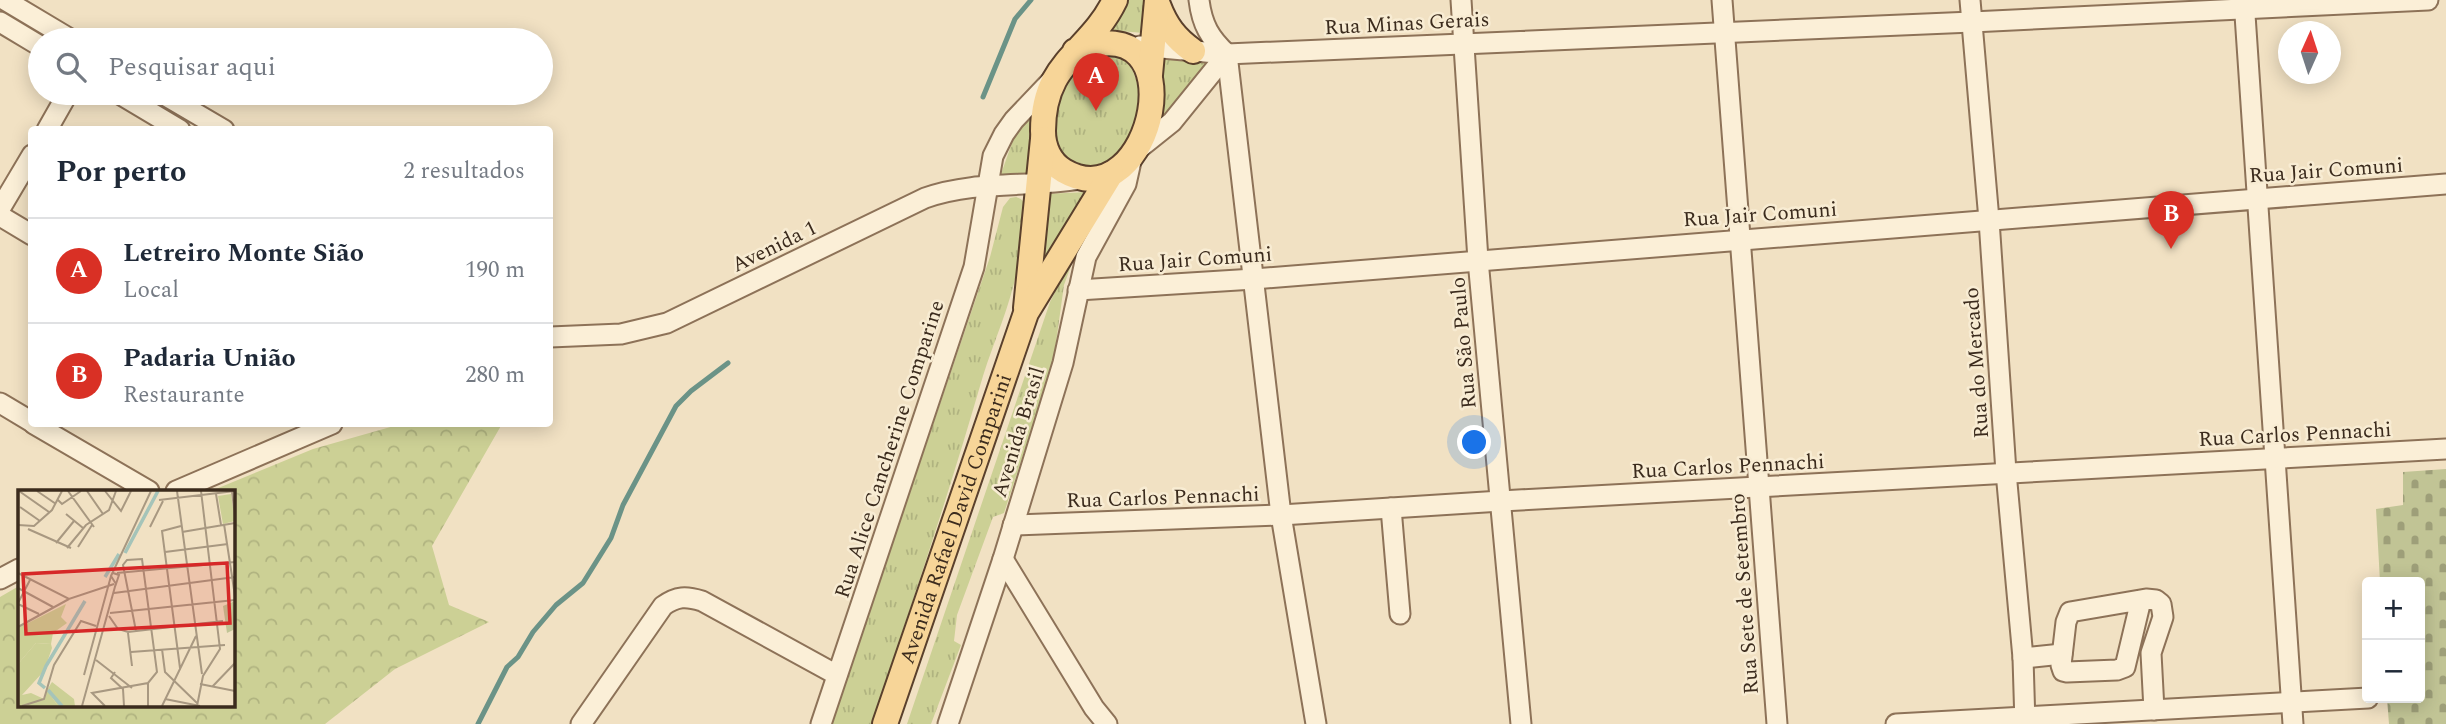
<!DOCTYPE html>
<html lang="pt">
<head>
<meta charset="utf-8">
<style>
	body { margin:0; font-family:Spectral,serif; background:#f2f2f3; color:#1f2937 }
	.controls { position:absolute; right:21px; bottom:21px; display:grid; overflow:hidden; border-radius:7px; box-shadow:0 4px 18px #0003 }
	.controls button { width:63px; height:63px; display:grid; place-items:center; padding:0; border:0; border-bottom:2px solid #e0e1e3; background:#fff; color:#1f2937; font:35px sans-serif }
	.compass { position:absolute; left:2278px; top:21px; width:63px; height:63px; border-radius:50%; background:#fff; box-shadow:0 4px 18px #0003; rotate:3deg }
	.you { position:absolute; left:1475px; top:443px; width:24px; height:24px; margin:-18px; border:5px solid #fff; border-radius:50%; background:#1a73e8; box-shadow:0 0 0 10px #1a73e833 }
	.badge { display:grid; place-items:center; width:46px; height:46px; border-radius:50%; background:#d93025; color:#fff; font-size:23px; font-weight:700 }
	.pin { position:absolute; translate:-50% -58px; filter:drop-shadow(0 2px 4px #0008) }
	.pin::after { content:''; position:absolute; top:37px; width:24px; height:21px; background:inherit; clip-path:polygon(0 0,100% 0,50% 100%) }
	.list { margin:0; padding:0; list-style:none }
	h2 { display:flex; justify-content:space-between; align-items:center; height:91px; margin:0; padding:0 28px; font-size:30px }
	h2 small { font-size:23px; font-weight:400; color:#747a83 }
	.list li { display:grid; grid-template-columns:46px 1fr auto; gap:21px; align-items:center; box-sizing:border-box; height:105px; padding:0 28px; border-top:2px solid #e0e1e3 }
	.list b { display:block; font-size:26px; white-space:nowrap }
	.list p { margin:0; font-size:23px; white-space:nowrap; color:#747a83 }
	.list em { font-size:23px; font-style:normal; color:#747a83 }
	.icon { flex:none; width:38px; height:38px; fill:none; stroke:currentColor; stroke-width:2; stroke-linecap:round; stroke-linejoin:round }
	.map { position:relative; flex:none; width:2446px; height:724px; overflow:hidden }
	.search { position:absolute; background:#fff; box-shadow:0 4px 18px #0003; left:28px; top:28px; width:525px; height:77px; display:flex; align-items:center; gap:18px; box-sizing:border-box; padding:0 24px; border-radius:38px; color:#747a83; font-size:26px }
	.panel { position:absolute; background:#fff; box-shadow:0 4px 18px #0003; left:28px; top:126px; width:525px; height:301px; border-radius:7px }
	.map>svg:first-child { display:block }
</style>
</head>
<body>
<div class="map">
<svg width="2446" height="724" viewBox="0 0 2446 724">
	<defs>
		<pattern id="grass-tufts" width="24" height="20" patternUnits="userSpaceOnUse" patternTransform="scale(1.75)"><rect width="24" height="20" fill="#ccd095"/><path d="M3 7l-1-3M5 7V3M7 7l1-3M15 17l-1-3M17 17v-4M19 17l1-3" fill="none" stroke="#b0b380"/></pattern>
		<pattern id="forest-crowns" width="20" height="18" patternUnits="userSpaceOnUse" patternTransform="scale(1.75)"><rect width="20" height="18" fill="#ccd095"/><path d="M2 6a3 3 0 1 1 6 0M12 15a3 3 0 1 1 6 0" fill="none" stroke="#b0b380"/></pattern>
		<pattern id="cemetery-stones" width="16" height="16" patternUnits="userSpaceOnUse" patternTransform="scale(1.75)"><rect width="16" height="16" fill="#c1c495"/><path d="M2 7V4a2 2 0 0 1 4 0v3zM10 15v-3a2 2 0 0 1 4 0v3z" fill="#9e9f79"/></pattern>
	</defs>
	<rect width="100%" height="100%" fill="#f1e1c3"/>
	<!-- grass -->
	<g fill="url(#grass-tufts)">
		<polygon points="1127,0 1146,0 1144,33 1107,30"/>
		<path d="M1098 54 1126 57C1141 86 1143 98 1132 129 1124 154 1107 171 1080 165 1073 163 1067 160 1062 154 1056 147 1056 137 1055 128 1053 95 1067 69 1098 54Z"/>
		<polygon points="1161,56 1215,60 1154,128"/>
		<polygon points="1033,111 1027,176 1000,177 1014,137"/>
		<polygon points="1088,192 1034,283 1044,194"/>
		<path d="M1016 197C1024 199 1025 204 1025 212 1022 231 1021 251 1017 270 1010 306 994 341 983 376 949 493 911 608 871 724H831L990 257 1003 207 1010 198Z"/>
		<polygon points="1078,247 1064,285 1053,364 1004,513 993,517 957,615 954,641 961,645 931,724 907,724 1050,302"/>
	</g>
	<!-- forest -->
	<polygon fill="url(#forest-crowns)" points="401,424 502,424 432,546 449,605 489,622 395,669 325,724 0,724 0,597 19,586 19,705 233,705 233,491 211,491 313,449"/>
	<!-- cemetery -->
	<polygon fill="url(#cemetery-stones)" points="2446,469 2446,724 2389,724 2387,698 2420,698 2420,582 2380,582 2376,509 2403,505 2403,472"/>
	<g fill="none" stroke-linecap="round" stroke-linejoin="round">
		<!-- stream -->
		<g stroke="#6b9387" stroke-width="5">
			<polyline points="983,97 1015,19 1031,0"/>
			<polyline points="478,724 507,667 518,657 533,632 556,605 583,583 611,538 623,505 676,406 691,391 728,363"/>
		</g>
		<defs>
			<g id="minor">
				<polyline points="5,0 72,40"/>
				<path d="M1199 0C1202 25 1210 38 1227 54"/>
				<polyline points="1461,0 1478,260 1521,724"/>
				<polyline points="1722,0 1777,724"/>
				<polyline points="1970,0 1989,220 2006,472 2023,658 2025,724"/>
				<polyline points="2244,0 2293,724"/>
				<polyline points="0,22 40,46"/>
				<polyline points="1140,46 1227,54 1972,22 2428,0"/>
				<polyline points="1227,54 1281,515 1316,724"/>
				<polyline points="118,93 180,130"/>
				<polyline points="161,93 224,130"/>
				<polyline points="47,130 68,93"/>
				<polyline points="1137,150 1172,122 1227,54"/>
				<polyline points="0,209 32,155"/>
				<polyline points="0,216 32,235"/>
				<polyline points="1078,290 1254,279 2446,184"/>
				<path d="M550 337 621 334 667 323 925 198C976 180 1028 188 1080 179"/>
				<polyline points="0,403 32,422"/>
				<polyline points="34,424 149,491"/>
				<polyline points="176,491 332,424"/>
				<polyline points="1391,508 1400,614"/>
				<polyline points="1013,525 1281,515 1501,501 2446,449"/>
				<polyline points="1003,559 1094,708 1107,724"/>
				<polyline points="0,579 19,569"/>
				<polyline points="2141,600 2125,667 2117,670 2067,672 2063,671 2061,665 2066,622 2070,612 2146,599 2156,600 2161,604 2163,617 2151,653 2154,710"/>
				<polyline points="2023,658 2062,654"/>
				<path d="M581 724 663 606C677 596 686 596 702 601L837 675"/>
				<polyline points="821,724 974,267 993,156 1004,134 1014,120 1052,80"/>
				<polyline points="948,724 1003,559 1063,363 1086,257 1126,184 1132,157"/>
				<polyline points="1896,724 2368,698"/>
			</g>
			<g id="major">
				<path d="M1158 5C1166 26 1175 38 1193 51"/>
				<path d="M1075 51C1201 0 1153 223 1064 171 1050 163 1043 147 1043 131 1043 60 1089 54 1115 0"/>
				<polyline points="1150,75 1157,0"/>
				<polyline points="1026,308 1043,139"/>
				<path id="s1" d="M885 724 1026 313 1111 174"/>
			</g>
		</defs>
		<!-- minor casing -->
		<use href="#minor" stroke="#8d7258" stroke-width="23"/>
		<!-- major casing -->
		<use href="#major" stroke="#5a402c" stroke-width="28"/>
		<!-- minor -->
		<use href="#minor" stroke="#fbefd7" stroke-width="19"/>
		<!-- major -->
		<use href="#major" stroke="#f7d598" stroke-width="24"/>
	</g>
	<g text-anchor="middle" stroke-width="5" stroke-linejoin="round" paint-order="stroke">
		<!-- street labels -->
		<g font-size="21" fill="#3b2b1d" stroke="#f8ecd3">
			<text transform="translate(1407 23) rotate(-3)" y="7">Rua Minas Gerais</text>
			<text transform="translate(2326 170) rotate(-4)" y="7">Rua Jair Comuni</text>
			<text transform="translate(1760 214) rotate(-4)" y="7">Rua Jair Comuni</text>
			<text transform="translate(774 246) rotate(-26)" y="7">Avenida 1</text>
			<text transform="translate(1195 259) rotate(-4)" y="7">Rua Jair Comuni</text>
			<text transform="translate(1463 343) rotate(-95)" y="7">Rua São Paulo</text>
			<text transform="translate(1976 363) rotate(-94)" y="7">Rua do Mercado</text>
			<text transform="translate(1018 432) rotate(-73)" y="7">Avenida Brasil</text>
			<text transform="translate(2295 434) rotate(-3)" y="7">Rua Carlos Pennachi</text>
			<text transform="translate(889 449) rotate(-72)" y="7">Rua Alice Cancherine Comparine</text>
			<text transform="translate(1728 466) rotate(-3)" y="7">Rua Carlos Pennachi</text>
			<text transform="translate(1163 497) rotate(-2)" y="7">Rua Carlos Pennachi</text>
			<text dy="7" stroke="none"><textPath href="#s1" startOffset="217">Avenida Rafael David Comparini</textPath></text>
			<text transform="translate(1744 594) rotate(-94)" y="7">Rua Sete de Setembro</text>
		</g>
	</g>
	<!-- overview -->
	<g transform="translate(18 490)">
		<rect width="217" height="217" fill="#f1e1c3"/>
		<path d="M213 4 217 31 205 34 200 6ZM18 153 33 154 34 158 26 181 4 205 13 203 26 209 29 200 40 216H0V174Z" fill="#ccd095"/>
		<path d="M48 114 43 127 49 133 35 143 33 154 18 153 0 174V138ZM34 192 56 209 57 216H40L29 200Z" fill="#ccd095"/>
		<path d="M217 111V139L209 143 205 116Z" fill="#c1c495"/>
		<path fill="none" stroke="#a5c4b9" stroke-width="3.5" d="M107 63 140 1M87 87 101 64M27 198 21 193 28 176 67 111M30 200 44 216"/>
		<path fill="none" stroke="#a89881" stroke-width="2" d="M1 1 31 22M19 1 38 14M50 1 76 37M69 1 85 24M87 1 103 21 113 1M159 1 184 184M214 2 217 26M198 4 203 35M40 10 44 14 63 1M141 10 217 1M2 17 22 31M48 24 65 38M206 34 217 106M0 35 16 36 34 20 44 1M132 37 145 11M10 39 53 58M164 42 217 33M38 53 56 31M60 57 74 35M49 58 68 35 91 20 98 1M147 62 210 54M0 83 51 109 96 94M95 83 101 85 98 94 93 86 133 1M99 83 217 72M0 98 35 117M96 103 217 87M0 113 12 90M0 114 21 124M92 123 217 110M91 126 100 139 110 142 205 131M0 137 51 109M110 143 114 176M144 159 147 182 179 213M113 162 207 155M78 170 114 198M162 178 144 41 163 36M97 182 93 188 105 199 106 216M66 185 93 86M130 193V216M182 194 217 201M194 197 217 173M147 209 182 216M4 216 26 209 36 175 63 131 78 136M64 216 98 93M87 216 74 203 130 193 139 182 124 69 109 70 105 75 118 141M144 216 178 146M179 216 185 186 202 159 183 1"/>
		<path fill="#d62828" fill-opacity="0.15" stroke="#d62828" stroke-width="3.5" d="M209 73 212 133 8 144 5 84Z"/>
		<rect width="217" height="217" fill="none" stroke="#3b2b1d" stroke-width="3.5"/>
	</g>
</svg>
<div class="controls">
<button>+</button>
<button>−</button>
</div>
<svg class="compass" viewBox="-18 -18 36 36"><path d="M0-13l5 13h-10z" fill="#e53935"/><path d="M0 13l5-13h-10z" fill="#747a83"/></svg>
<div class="you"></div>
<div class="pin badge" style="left:1096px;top:111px">A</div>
<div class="pin badge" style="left:2171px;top:249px">B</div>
<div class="search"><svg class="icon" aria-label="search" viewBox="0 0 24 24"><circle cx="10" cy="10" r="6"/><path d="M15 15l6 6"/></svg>Pesquisar aqui</div>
<section class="panel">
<h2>Por perto<small>2 resultados</small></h2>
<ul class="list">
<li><span class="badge">A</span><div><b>Letreiro Monte Sião</b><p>Local</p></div><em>190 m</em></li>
<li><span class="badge">B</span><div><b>Padaria União</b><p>Restaurante</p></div><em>280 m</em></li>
</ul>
</section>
</div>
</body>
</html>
